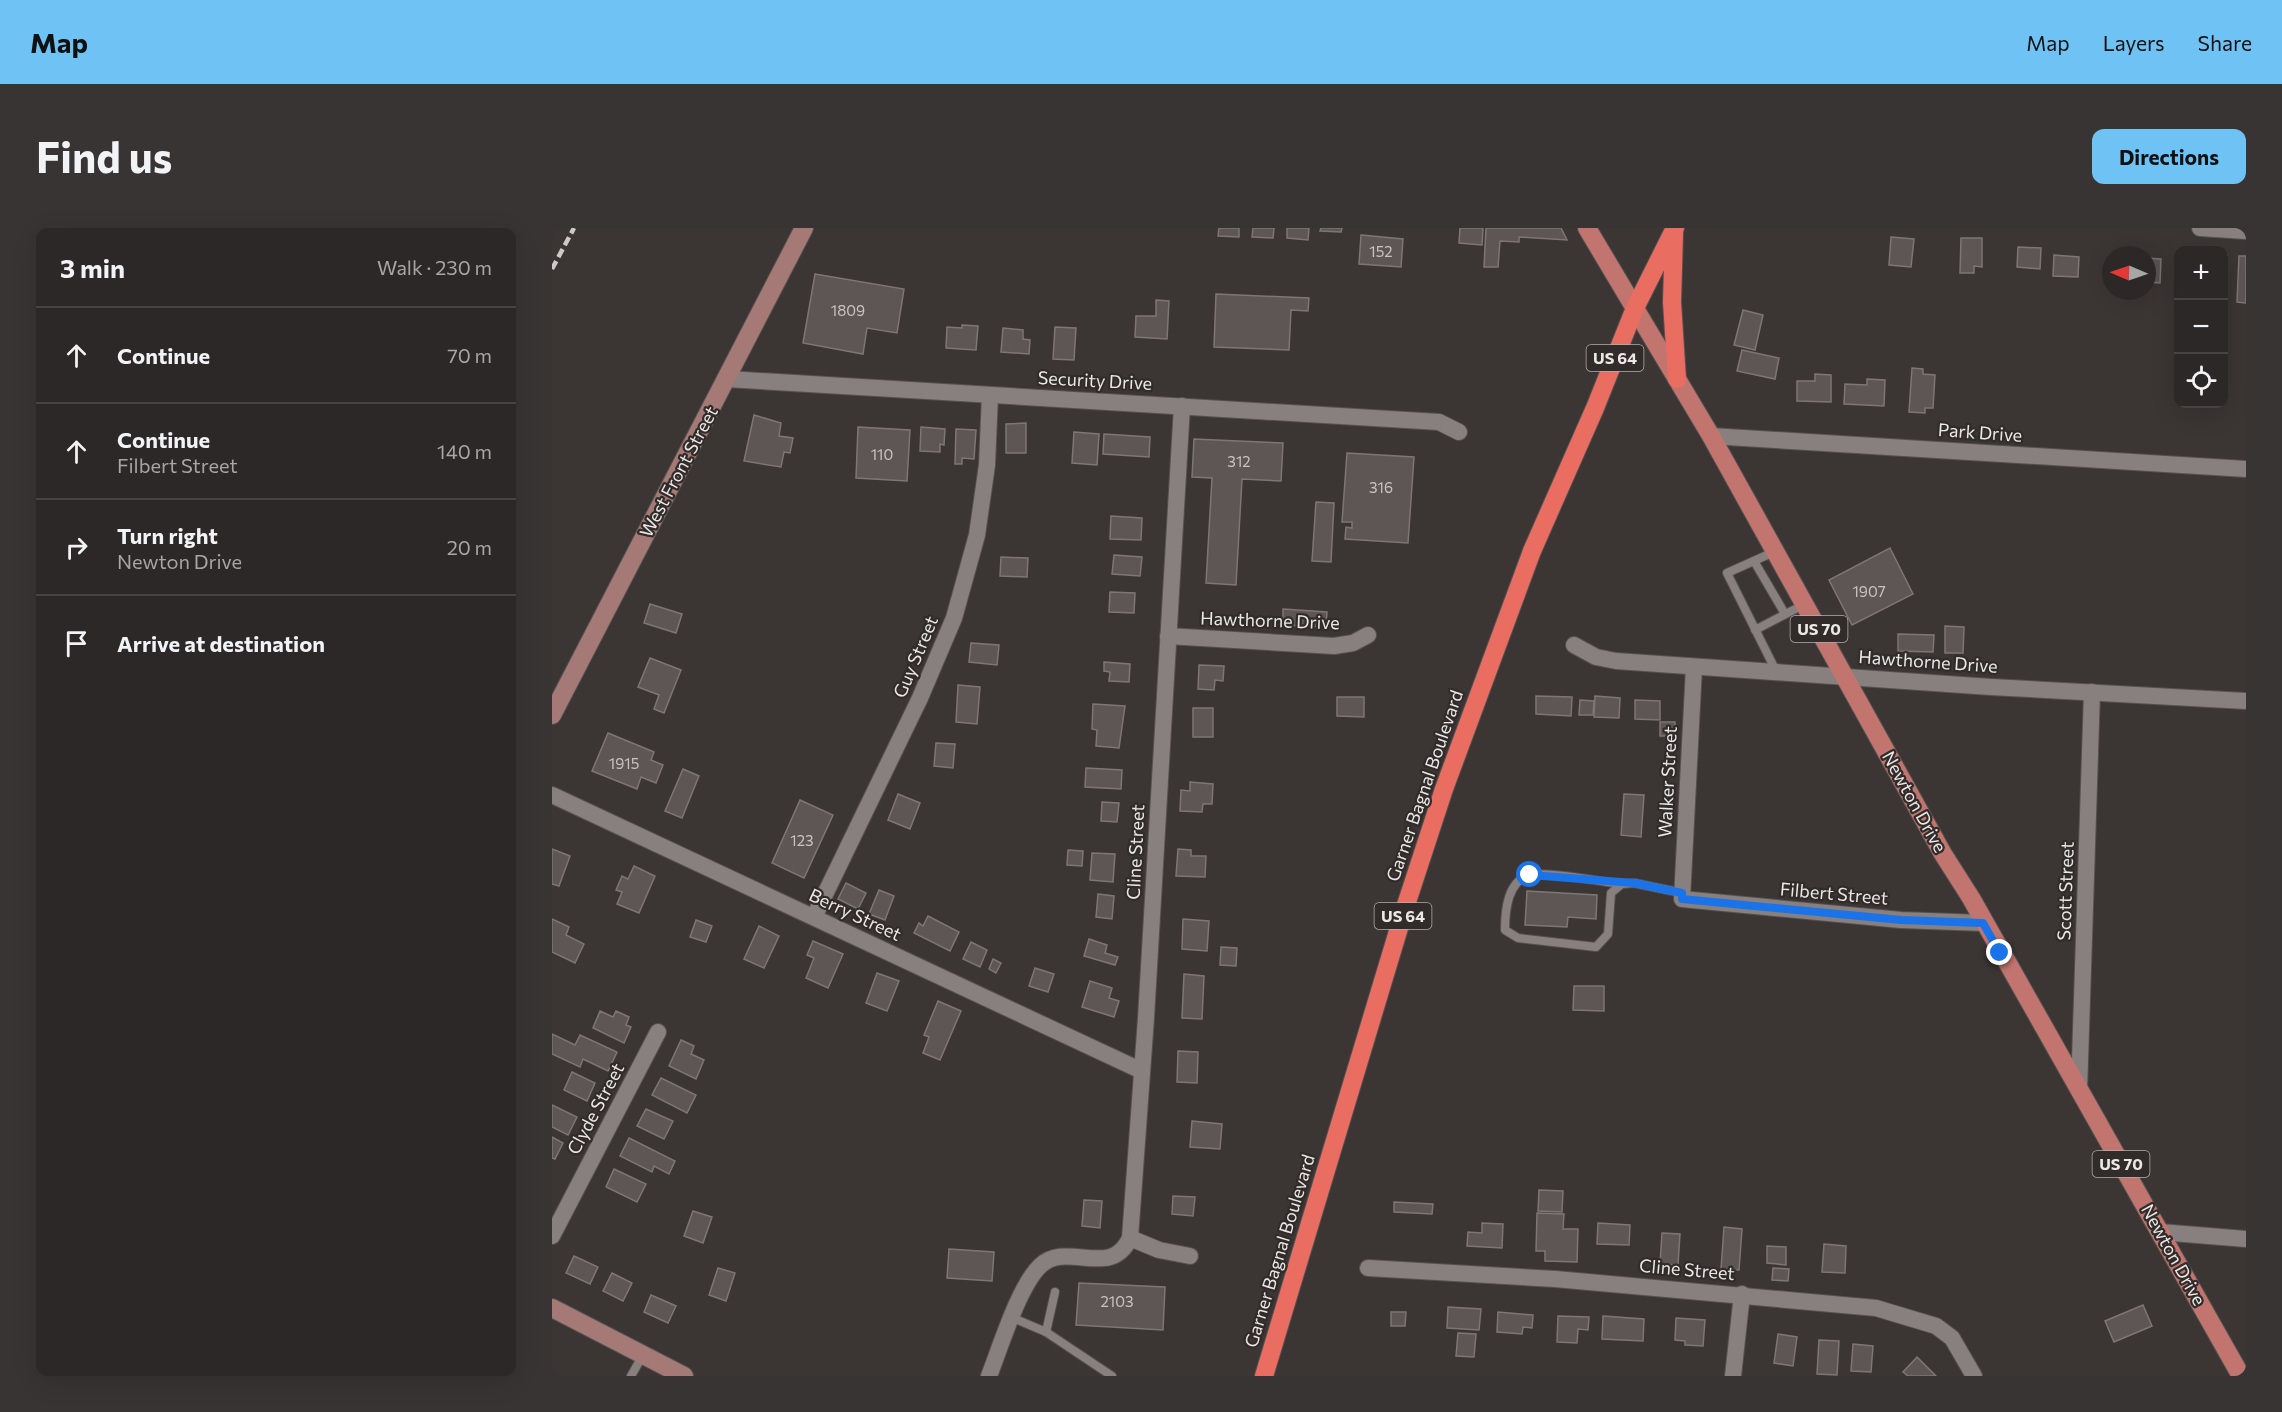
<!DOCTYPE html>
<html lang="en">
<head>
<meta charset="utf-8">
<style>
	body { margin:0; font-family:Commissioner,sans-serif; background:#383433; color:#f1f3f6 }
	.controls { position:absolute; right:18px; top:18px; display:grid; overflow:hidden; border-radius:12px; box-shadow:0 6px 24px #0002 }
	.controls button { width:54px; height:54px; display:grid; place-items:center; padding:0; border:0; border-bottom:2px solid #484444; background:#2c2827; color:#f1f3f6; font:30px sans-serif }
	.compass { position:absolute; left:1550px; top:18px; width:54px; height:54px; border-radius:50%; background:#2c2827; box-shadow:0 6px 24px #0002; rotate:272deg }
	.stop { position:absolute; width:18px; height:18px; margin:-14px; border:4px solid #1a73e8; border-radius:50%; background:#fff }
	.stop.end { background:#1a73e8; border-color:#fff; box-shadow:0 2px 6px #0008 }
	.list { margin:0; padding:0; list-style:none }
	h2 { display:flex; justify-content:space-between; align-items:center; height:78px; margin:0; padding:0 24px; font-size:26px }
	h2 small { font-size:20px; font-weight:400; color:#a6a6a7 }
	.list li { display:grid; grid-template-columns:39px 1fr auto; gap:18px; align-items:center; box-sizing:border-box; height:96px; padding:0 24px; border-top:2px solid #484444 }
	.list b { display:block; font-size:22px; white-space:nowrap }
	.list p { margin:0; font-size:20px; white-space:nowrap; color:#a6a6a7 }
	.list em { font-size:20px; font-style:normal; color:#a6a6a7 }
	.icon { flex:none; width:33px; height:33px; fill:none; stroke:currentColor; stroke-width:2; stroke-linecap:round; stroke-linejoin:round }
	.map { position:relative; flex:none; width:1694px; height:1148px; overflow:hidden; border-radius:12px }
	header { display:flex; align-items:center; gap:36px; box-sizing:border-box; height:84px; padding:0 30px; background:#6fc2f4; color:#111 }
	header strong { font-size:28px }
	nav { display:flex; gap:33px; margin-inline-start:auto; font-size:21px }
	.intro { display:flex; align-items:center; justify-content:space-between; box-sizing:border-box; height:144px; padding:0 36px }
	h1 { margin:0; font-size:42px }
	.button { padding:15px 27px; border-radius:12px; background:#6fc2f4; color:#111; font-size:21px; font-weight:700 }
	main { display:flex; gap:36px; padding:0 36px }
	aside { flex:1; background:#2c2827; border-radius:12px; box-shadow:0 6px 24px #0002 }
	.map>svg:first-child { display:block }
</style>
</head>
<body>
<header>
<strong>Map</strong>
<nav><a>Map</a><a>Layers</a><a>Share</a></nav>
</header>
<div class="intro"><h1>Find us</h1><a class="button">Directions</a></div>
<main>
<aside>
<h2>3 min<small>Walk · 230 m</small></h2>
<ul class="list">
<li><svg class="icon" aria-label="ahead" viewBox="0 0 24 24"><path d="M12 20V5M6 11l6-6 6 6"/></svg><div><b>Continue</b></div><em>70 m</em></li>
<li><svg class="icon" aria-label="ahead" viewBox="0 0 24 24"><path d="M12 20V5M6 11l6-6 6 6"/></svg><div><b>Continue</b><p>Filbert Street</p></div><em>140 m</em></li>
<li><svg class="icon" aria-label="right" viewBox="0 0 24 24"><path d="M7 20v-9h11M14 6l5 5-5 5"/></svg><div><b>Turn right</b><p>Newton Drive</p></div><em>20 m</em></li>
<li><svg class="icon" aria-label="arrive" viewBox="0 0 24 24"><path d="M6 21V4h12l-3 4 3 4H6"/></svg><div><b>Arrive at destination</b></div></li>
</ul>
</aside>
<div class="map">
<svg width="1694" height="1148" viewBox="0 0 1694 1148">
	<rect width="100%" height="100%" fill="#3b3534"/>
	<!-- building -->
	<g fill="#5d5655" stroke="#7d7675" stroke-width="1.5">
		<polygon points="667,0 687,0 687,9 666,8"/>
		<polygon points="701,0 722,0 721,10 700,9"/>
		<polygon points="735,0 757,0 756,12 735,10"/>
		<polygon points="769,0 790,0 789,4 768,3"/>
		<polygon points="908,0 931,0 930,17 907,15"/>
		<polygon points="934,0 1009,0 1015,12 967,9 967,14 948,13 946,39 932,39"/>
		<polygon points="809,7 851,11 849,39 807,36"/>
		<polygon points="1339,9 1362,11 1359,39 1337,37"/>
		<polygon points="1409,10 1430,10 1430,39 1422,38 1422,45 1408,45"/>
		<polygon points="1466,19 1489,20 1488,41 1465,39"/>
		<polygon points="1502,27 1527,29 1526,49 1501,48"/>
		<rect x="1672" y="27" width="3" height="37"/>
		<polygon points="1687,28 1694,28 1694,75 1685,74"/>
		<polygon points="1595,30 1609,31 1608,55 1595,54"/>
		<polygon points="263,46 352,61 345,105 315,100 311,126 251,115"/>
		<polygon points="664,66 757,70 756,83 739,82 737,122 662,119"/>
		<polygon points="604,72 617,73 615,111 583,109 584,88 604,88"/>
		<polygon points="1191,82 1211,87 1203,122 1182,117"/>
		<polygon points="410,97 426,98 424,122 394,120 395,99 410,100"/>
		<polygon points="503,99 524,100 522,132 501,131"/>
		<polygon points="451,100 471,102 471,111 478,112 477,126 449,124"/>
		<polygon points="1190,122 1227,130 1223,151 1185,143"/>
		<polygon points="1360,140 1371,141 1371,146 1383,147 1381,180 1373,180 1373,185 1357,184"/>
		<polygon points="1263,146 1279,147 1279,174 1245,173 1245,153 1263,153"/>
		<polygon points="1315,151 1333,152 1332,178 1292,176 1293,156 1315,157"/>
		<polygon points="202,187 229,195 227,208 241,210 238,225 232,224 229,239 192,233"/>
		<polygon points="474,195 474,225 454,225 454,196"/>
		<polygon points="306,199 358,202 355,253 304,250"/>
		<polygon points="369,199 393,201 392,217 388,216 388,224 368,223"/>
		<polygon points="404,201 424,202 422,231 410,230 410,236 403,236"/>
		<polygon points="522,204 547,206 545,237 520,235"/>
		<polygon points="552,206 598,209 597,229 551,226"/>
		<polygon points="642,211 731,215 729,253 690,251 684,357 654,355 660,250 640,249"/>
		<polygon points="795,225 862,229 856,315 793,311 794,299 800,300 800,294 790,294"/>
		<polygon points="764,274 782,275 779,334 760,333"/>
		<polygon points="559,288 590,290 589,312 558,311"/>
		<polygon points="1338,320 1361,366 1300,397 1277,352"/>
		<polygon points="562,327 590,329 588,348 560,346"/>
		<polygon points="449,329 476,330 475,349 448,348"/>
		<polygon points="558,364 583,365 582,385 557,384"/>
		<polygon points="98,376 130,386 124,405 92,395"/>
		<polygon points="731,381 775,384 774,399 731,397"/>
		<polygon points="1393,398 1412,399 1411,425 1393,425"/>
		<polygon points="1346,406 1382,407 1381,424 1346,423"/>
		<polygon points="419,415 447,417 445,437 417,434"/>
		<polygon points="98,430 129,442 112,485 102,481 107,467 86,459"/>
		<polygon points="552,434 578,436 577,454 557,453 558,444 552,443"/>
		<polygon points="647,437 672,438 671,453 663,452 662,462 646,461"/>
		<polygon points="406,457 428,459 425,496 404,494"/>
		<polygon points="984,468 1020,469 1019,488 984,486"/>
		<polygon points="1043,468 1068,470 1067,490 1042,489"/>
		<polygon points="785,469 812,469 812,489 785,488"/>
		<polygon points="1028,472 1042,473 1041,487 1027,487"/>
		<polygon points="1083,472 1108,473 1108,492 1083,491"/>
		<polygon points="541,476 573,478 567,520 544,518 545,502 540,501"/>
		<rect x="641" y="480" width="20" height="29"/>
		<rect x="1108" y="494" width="15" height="14"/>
		<polygon points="56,505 102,524 99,532 111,537 104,555 89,549 85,561 40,543"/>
		<polygon points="384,515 403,516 401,540 382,538"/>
		<polygon points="534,540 570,542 569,561 533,559"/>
		<polygon points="131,541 147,548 130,590 113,583"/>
		<polygon points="638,554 661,556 660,576 651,576 650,584 628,583 629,562 638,563"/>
		<polygon points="346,566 368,575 358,601 336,592"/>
		<polygon points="1072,566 1092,567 1089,609 1069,607"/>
		<polygon points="248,572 281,587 252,650 220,635"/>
		<polygon points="550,574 567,575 565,594 549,593"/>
		<polygon points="0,621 18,628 7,658 0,656"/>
		<polygon points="626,621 639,622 639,628 654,628 653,649 624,648"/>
		<polygon points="516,622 531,623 530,638 515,637"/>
		<polygon points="540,625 563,626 561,654 538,652"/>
		<polygon points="82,638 103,648 87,685 65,676 70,664 64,662 70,648 76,651"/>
		<polygon points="294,655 314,665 306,681 286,671"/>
		<polygon points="327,662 342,668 333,692 317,686"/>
		<polygon points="975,663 1045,667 1044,691 1016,689 1015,699 973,697"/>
		<polygon points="546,666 562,668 560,691 544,689"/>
		<polygon points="376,688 407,704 398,723 362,705 367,695 371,698"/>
		<polygon points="0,691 17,699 14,707 32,716 23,735 0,724"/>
		<polygon points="631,691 657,693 655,723 630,721"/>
		<polygon points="144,692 160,698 154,714 138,709"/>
		<polygon points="207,698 227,708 212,740 192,731"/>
		<polygon points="537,711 555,717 553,725 566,729 563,737 532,728"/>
		<polygon points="261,713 291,726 276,760 254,750 262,730 255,727"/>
		<polygon points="419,714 435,722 428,739 411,731"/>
		<polygon points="669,719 685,720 684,738 668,737"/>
		<polygon points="441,731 449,735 444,745 437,741"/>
		<polygon points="483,740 502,746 496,764 477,758"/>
		<polygon points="325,745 347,753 335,783 314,775"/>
		<polygon points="632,746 652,748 650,791 630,790"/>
		<polygon points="538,753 560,760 557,770 567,773 562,789 530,779"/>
		<polygon points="1022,758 1052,758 1052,783 1021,782"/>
		<polygon points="386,773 409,783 388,832 371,825 377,809 372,807"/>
		<polygon points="48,783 61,789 64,783 77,789 74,797 79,799 72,815 41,800"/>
		<polygon points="0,806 23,817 28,807 65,824 56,843 31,831 28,839 0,826"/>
		<polygon points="129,812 142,818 139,826 152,832 144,851 117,838"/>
		<polygon points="626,823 646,824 645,855 625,854"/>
		<polygon points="20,844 43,855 35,873 12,862"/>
		<polygon points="109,850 144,867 135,885 100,867"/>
		<polygon points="0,877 25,889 16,907 0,899"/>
		<polygon points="94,881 121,893 112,911 85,898"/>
		<polygon points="640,893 670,896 668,921 638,919"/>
		<polygon points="0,909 11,915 3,931 0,930"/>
		<polygon points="77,910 123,933 117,946 102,938 100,944 68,928"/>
		<polygon points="62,941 94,956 85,974 54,959"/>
		<polygon points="987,962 1011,963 1010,984 986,983"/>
		<polygon points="621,968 643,969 641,988 620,986"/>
		<polygon points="532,972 550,973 548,1000 530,998"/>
		<polygon points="842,974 881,976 880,986 842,984"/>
		<polygon points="141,983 160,989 151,1015 132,1008"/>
		<polygon points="985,985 1012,986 1011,1001 1026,1001 1025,1034 993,1033 993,1023 984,1023"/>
		<polygon points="930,995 951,996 950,1020 915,1018 916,1004 930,1005"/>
		<polygon points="1046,995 1078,997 1077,1017 1045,1016"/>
		<polygon points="1172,999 1190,1001 1187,1042 1169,1041"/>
		<polygon points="1110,1005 1128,1006 1126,1037 1108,1036"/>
		<polygon points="1272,1016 1294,1018 1293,1045 1270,1044"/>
		<polygon points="1215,1018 1234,1019 1234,1037 1215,1035"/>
		<polygon points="397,1021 442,1024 440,1053 395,1050"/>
		<polygon points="22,1028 46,1039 38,1056 14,1045"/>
		<polygon points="166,1040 183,1045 174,1073 157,1067"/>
		<polygon points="1221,1040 1237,1041 1236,1053 1220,1052"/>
		<polygon points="60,1045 80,1055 71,1073 51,1063"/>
		<polygon points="527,1055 613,1059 611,1102 524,1097"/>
		<polygon points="99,1067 124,1078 116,1095 92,1084"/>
		<polygon points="1591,1077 1600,1098 1562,1114 1553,1093"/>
		<polygon points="896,1079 929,1081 927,1102 895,1100"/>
		<polygon points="839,1084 854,1084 853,1098 839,1098"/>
		<polygon points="946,1084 981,1087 980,1100 971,1099 970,1106 945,1104"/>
		<polygon points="1006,1088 1037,1089 1036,1102 1026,1101 1025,1115 1005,1114"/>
		<polygon points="1051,1088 1092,1091 1091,1113 1050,1111"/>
		<polygon points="1124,1090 1153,1092 1151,1118 1133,1117 1133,1113 1123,1112"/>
		<polygon points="906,1105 924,1106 922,1129 904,1128"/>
		<polygon points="1226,1106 1245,1109 1241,1138 1222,1135"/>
		<polygon points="1267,1112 1287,1113 1285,1147 1265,1146"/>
		<polygon points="1301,1116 1321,1118 1319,1144 1299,1143"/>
		<polygon points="1365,1129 1384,1148 1356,1148 1351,1144"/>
	</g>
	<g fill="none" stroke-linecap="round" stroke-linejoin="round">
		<defs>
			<g id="lane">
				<polyline points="1224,323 1175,345 1224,443"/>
				<polyline points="1202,333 1233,386"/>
				<polyline points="1203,402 1253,376"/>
				<path d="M1070 656C1051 654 993 643 978 647 955 653 953 683 953 702L966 710 1044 719 1056 706 1059 665 1070 656 1082 655 1130 665"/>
				<polyline points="461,1090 494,1104 560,1148"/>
				<polyline points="494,1104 503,1064"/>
				<polyline points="79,1148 91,1127"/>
			</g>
			<g id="street">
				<polyline points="1648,0 1694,3"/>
				<polyline points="175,151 887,194 907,204"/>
				<polyline points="1159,208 1694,241"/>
				<polyline points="616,408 782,418 801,415 816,407"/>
				<polyline points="1022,417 1044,429 1064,433 1439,459 1694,473"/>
				<polyline points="1142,439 1130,671 1349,692 1431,695"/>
				<polyline points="0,567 590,843"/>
				<polyline points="262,689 368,470 402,390 425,307 435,237 438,167"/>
				<polyline points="1527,863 1540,464"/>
				<polyline points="1608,1004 1694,1011"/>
				<polyline points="0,1008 106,804"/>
				<polyline points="578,1010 607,1022 638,1028"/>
				<polyline points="816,1040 1003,1051 1324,1080 1384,1098 1400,1110 1422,1148"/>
				<path d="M437 1148C448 1120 467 1058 488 1038 515 1012 559 1052 578 1010L594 790 630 178"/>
				<polyline points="1181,1148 1190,1066"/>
			</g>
			<g id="secondary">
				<polyline points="0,487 252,0"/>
				<polyline points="0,1080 132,1148"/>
			</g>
			<polyline id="primary" points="1035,0 1159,208 1391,626 1419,670 1689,1148"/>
			<g id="highway">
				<polyline points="1122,6 1120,74 1125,151"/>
				<polyline points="712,1148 853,680 892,561 980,323 1043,180 1083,80 1123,0"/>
			</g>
		</defs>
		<!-- lane casing -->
		<use href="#lane" stroke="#565151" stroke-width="10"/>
		<!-- street casing -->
		<use href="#street" stroke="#565151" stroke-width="18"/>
		<!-- secondary casing -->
		<use href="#secondary" stroke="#565151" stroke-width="20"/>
		<!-- primary casing -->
		<use href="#primary" stroke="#565151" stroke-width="20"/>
		<!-- highway casing -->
		<use href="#highway" stroke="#565151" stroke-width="20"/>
		<!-- lane -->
		<use href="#lane" stroke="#87807f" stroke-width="8"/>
		<!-- street -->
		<use href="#street" stroke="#87807f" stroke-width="16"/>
		<!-- secondary -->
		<use href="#secondary" stroke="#a57a76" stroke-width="18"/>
		<!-- primary -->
		<use href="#primary" stroke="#c2756e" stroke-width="18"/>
		<!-- highway -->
		<use href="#highway" stroke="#ea6d62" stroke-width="18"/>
		<!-- rail -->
		<polyline stroke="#cec9c9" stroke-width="4.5" stroke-dasharray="9 4.5" stroke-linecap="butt" points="0,41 22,0"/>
	</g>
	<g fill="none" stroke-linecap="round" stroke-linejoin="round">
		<!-- route -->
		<polyline stroke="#1a73e8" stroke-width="8" points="978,647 1082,655 1130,665 1130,671 1349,692 1431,695 1448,725"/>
	</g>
	<g text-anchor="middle" stroke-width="4.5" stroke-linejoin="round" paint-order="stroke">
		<!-- number labels -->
		<g font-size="15" fill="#c8c3c2">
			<text x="829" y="29">152</text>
			<text x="296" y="88">1809</text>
			<text x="330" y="232">110</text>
			<text x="687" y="239">312</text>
			<text x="829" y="265">316</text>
			<text x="1317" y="369">1907</text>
			<text x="72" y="541">1915</text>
			<text x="250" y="618">123</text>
			<text x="565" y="1079">2103</text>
		</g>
		<!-- shield labels -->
		<g fill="#312b2a" stroke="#b3afae" stroke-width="1.5">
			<rect x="1034.5" y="117" width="57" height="26" rx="4.5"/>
			<rect x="1238.5" y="388" width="57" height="26" rx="4.5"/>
			<rect x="822.5" y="675" width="57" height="26" rx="4.5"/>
			<rect x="1540.5" y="923" width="57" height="26" rx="4.5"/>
		</g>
		<g font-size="16" font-weight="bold" fill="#ebe7e7">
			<text x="1063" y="136">US 64</text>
			<text x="1267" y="407">US 70</text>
			<text x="851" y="694">US 64</text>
			<text x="1569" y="942">US 70</text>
		</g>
		<!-- street labels -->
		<g font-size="18" fill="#ebe7e7" stroke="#312b2a">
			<text transform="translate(543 153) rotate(3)" y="6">Security Drive</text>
			<text transform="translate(1428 205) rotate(4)" y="6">Park Drive</text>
			<text transform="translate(127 244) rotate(-62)" y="6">West Front Street</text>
			<text transform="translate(718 393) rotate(2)" y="6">Hawthorne Drive</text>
			<text transform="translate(364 429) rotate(-67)" y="6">Guy Street</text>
			<text transform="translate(1376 434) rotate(4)" y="6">Hawthorne Drive</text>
			<text transform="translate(1116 554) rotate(-87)" y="6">Walker Street</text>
			<text transform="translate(873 558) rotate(-71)" y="6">Garner Bagnal Boulevard</text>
			<text transform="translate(1362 574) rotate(61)" y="6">Newton Drive</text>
			<text transform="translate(584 624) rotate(-87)" y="6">Cline Street</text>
			<text transform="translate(1514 663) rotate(-88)" y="6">Scott Street</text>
			<text transform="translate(1282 666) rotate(5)" y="6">Filbert Street</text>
			<text transform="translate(303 687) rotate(25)" y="6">Berry Street</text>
			<text transform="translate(44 881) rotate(-62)" y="6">Clyde Street</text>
			<text transform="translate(728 1023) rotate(-73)" y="6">Garner Bagnal Boulevard</text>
			<text transform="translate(1621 1027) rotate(61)" y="6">Newton Drive</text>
			<text transform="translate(1135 1042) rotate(5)" y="6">Cline Street</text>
		</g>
	</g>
</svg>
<div class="controls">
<button>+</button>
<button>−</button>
<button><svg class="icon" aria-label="locate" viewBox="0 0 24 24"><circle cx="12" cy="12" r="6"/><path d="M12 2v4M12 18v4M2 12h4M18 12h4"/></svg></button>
</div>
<svg class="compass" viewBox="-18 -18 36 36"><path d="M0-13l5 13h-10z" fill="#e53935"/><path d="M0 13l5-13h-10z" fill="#a6a6a7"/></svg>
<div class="stop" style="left:978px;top:647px"></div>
<div class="stop end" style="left:1448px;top:725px"></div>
</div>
</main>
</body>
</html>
